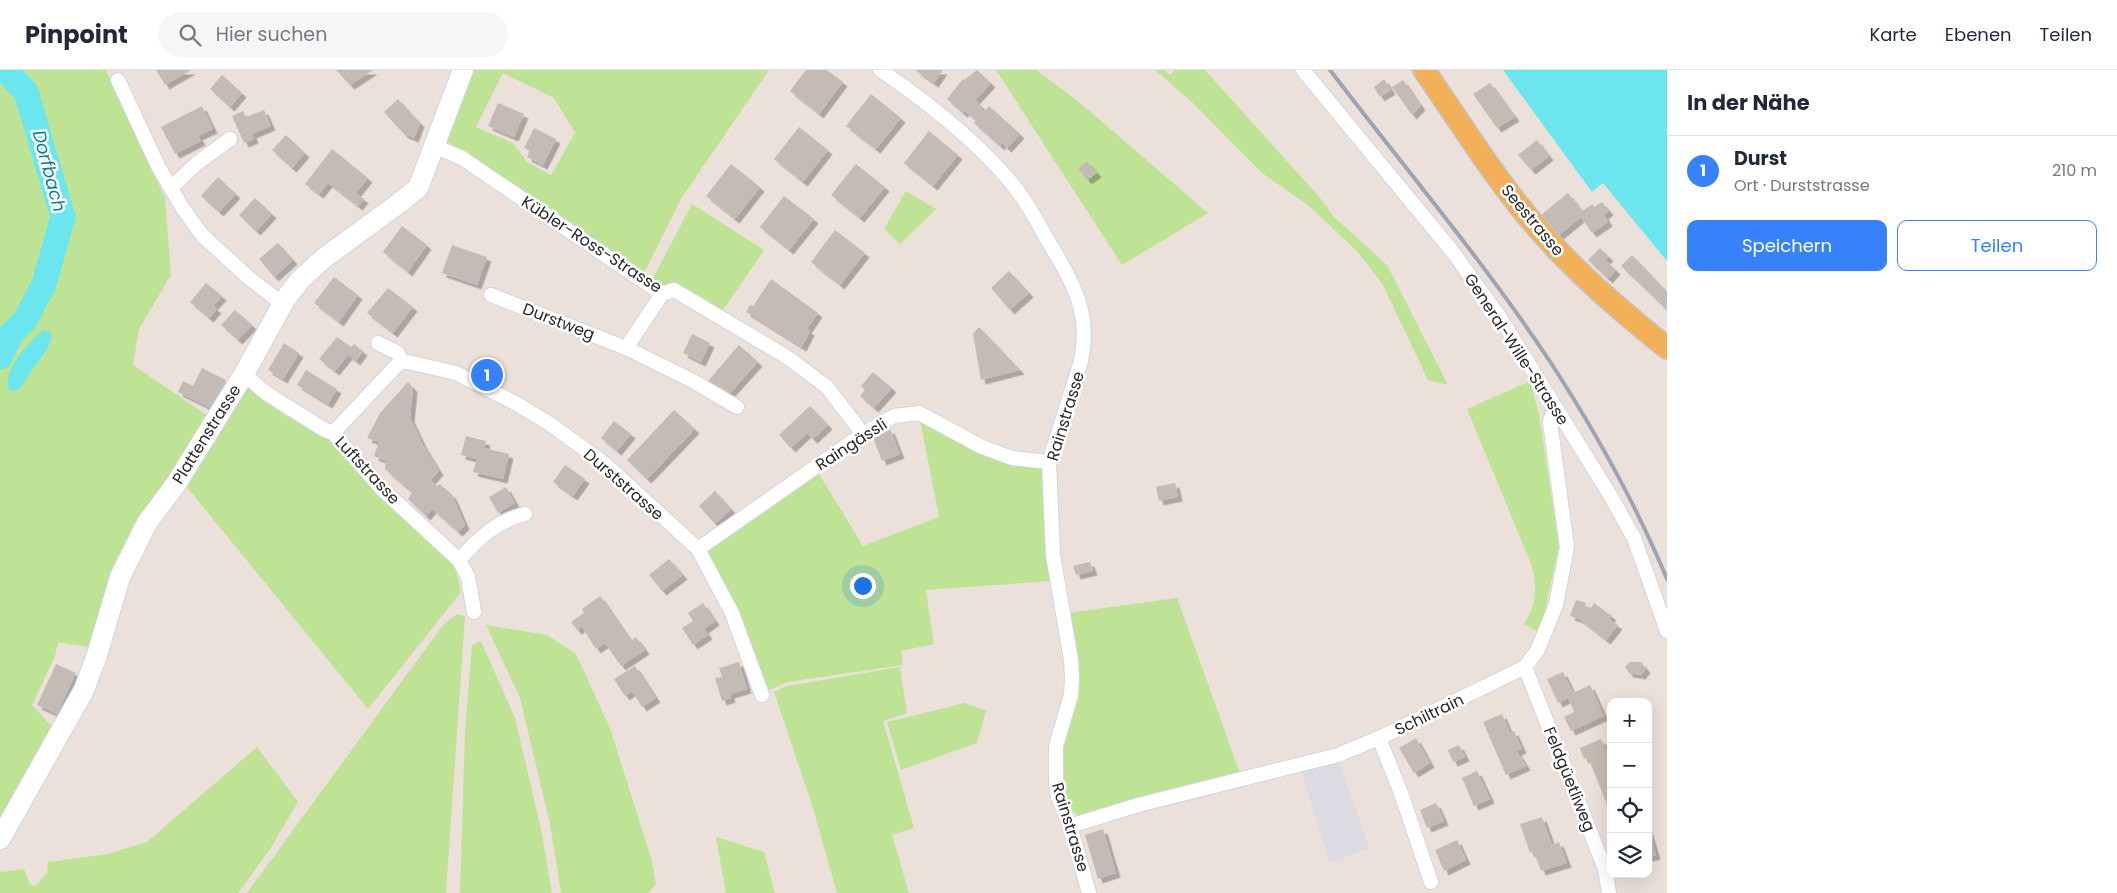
<!DOCTYPE html>
<html lang="de">
<head>
<meta charset="utf-8">
<style>
	body { margin:0; font-family:Poppins,sans-serif; background:#f6f6f7; color:#1f2937 }
	.controls { position:absolute; right:15px; bottom:15px; display:grid; overflow:hidden; border-radius:10px; box-shadow:0 5px 20px #0002 }
	.controls button { width:45px; height:45px; display:grid; place-items:center; padding:0; border:0; border-bottom:1px solid #e0e1e3; background:#fff; color:#1f2937; font:25px sans-serif }
	.you { position:absolute; left:862px; top:515px; width:18px; height:18px; margin:-12px; border:4px solid #fff; border-radius:50%; background:#1a73e8; box-shadow:0 0 0 8px #1a73e833 }
	.badge { display:grid; place-items:center; width:32px; height:32px; border-radius:50%; background:#3782fb; color:#fff; font-size:16px; font-weight:700 }
	.pin { position:absolute; translate:-50% -50%; border:2px solid #fff; box-shadow:0 1px 5px #0006 }
	.list { margin:0; padding:0; list-style:none }
	h2 { display:flex; justify-content:space-between; align-items:center; height:65px; margin:0; padding:0 20px; font-size:21px }
	h2 small { font-size:16px; font-weight:400; color:#747a83 }
	.list li { display:grid; grid-template-columns:32px 1fr auto; gap:15px; align-items:center; box-sizing:border-box; height:70px; padding:0 20px; border-top:1px solid #e0e1e3 }
	.list b { display:block; font-size:19px; white-space:nowrap }
	.list p { margin:0; font-size:16px; white-space:nowrap; color:#747a83 }
	.list em { font-size:16px; font-style:normal; color:#747a83 }
	.actions { display:flex; gap:10px; padding:15px 20px }
	.actions a { flex:1; padding:11px 0; border:1px solid #3782fb; border-radius:10px; text-align:center; font-size:18px; color:#3782fb }
	.actions .main { background:#3782fb; color:#fff }
	.icon { flex:none; width:28px; height:28px; fill:none; stroke:currentColor; stroke-width:2; stroke-linecap:round; stroke-linejoin:round }
	.map { position:relative; flex:none; width:1667px; height:823px; overflow:hidden }
	header { display:flex; align-items:center; gap:30px; box-sizing:border-box; height:70px; padding:0 25px; background:#fff; border-bottom:1px solid #e0e1e3 }
	header strong { font-size:24px }
	nav { display:flex; gap:28px; margin-inline-start:auto; font-size:18px }
	.search { width:350px; height:45px; background:#f6f6f7; display:flex; align-items:center; gap:12px; box-sizing:border-box; padding:0 18px; border-radius:28px; color:#747a83; font-size:19px }
	main { display:flex }
	aside { flex:1; background:#fff }
	.map>svg:first-child { display:block }
</style>
</head>
<body>
<header>
<strong>Pinpoint</strong>
<div class="search"><svg class="icon" aria-label="search" viewBox="0 0 24 24"><circle cx="10" cy="10" r="6"/><path d="M15 15l6 6"/></svg>Hier suchen</div>
<nav><a>Karte</a><a>Ebenen</a><a>Teilen</a></nav>
</header>
<main>
<div class="map">
<svg width="1667" height="823" viewBox="0 0 1667 823">
	<defs>
		<filter id="shadow"><feDropShadow dx="4.5" dy="4.5" stdDeviation="0" flood-color="#0004"/></filter>
	</defs>
	<rect width="100%" height="100%" fill="#ebe0da"/>
	<!-- industrial -->
	<polygon fill="#dcdbe3" points="1339,691 1369,778 1330,793 1301,701"/>
	<!-- green -->
	<g fill="#bfe395" fill-rule="evenodd">
		<polygon points="0,0 106,0 165,128 171,205 139,259 133,295 211,348 93,578 58,572 55,586 32,635 55,660 0,755"/>
		<path d="M473 0H769L681 129 644 203 446 71ZM503 3 554 28 575 63 551 105 527 92 513 73 476 57Z"/>
		<polygon points="996,0 1036,0 1079,32 1208,143 1122,195"/>
		<polygon points="1155,0 1164,0 1170,5 1175,0 1205,0 1321,129 1333,146 1387,195 1448,315 1428,310 1383,215 1358,182 1309,136 1262,103 1194,34"/>
		<polygon points="906,121 936,139 900,174 884,159"/>
		<polygon points="692,134 764,180 723,240 674,213 662,215 653,208"/>
		<path d="M1530 311 1539 345 1559 476 1540 563 1524 554C1537 533 1537 519 1532 496L1467 339Z"/>
		<polygon points="246,317 286,346 334,371 455,497 461,522 368,639 186,416"/>
		<polygon points="920,350 986,385 1001,391 1044,396 1051,511 926,520 934,574 901,581 903,595 788,612 769,620 739,543 704,480 819,404 863,476 939,447"/>
		<polygon points="1177,528 1241,706 1081,748 1064,732 1060,697 1078,607 1068,543"/>
		<polygon points="457,544 465,546 446,823 247,823 443,555"/>
		<polygon points="486,555 547,565 576,584 610,658 652,791 656,814 648,823 561,823 550,754 520,628"/>
		<polygon points="481,571 515,648 541,759 552,823 460,823 465,660 472,575"/>
		<polygon points="900,597 907,643 883,651 914,758 892,765 909,823 837,823 812,735 774,622 787,616"/>
		<polygon points="965,633 986,641 977,673 901,700 887,652"/>
		<polygon points="257,677 298,732 270,779 238,823 0,823 0,802 24,799 30,814 35,816 47,803 48,792 108,784 147,772"/>
		<polygon points="716,767 764,782 775,823 726,823"/>
	</g>
	<!-- water -->
	<g fill="#6be6ef">
		<polygon points="1503,0 1667,0 1667,191 1603,113 1592,122"/>
		<path d="M43 260 48 261 52 265 48 278 18 320 10 321C0 301 29 273 43 260Z"/>
	</g>
	<g fill="none" stroke-linecap="round" stroke-linejoin="round">
		<!-- river -->
		<polyline stroke="#6be6ef" stroke-width="25" points="0,287 11,264 25,250 44,214 63,147 26,22 5,0"/>
	</g>
	<!-- building -->
	<g fill="#c3bcb6" filter="url(#shadow)">
		<polygon points="156,0 191,0 165,15"/>
		<polygon points="336,0 373,0 350,15"/>
		<polygon points="806,0 827,0 843,12 819,44 790,21"/>
		<polygon points="915,0 943,0 934,13"/>
		<polygon points="977,0 991,13 975,30 982,37 981,39 984,42 989,36 1020,64 1007,78 1002,73 1000,76 974,53 976,51 973,48 965,41 963,43 947,29 963,9 964,10"/>
		<polygon points="222,5 242,23 230,37 210,19"/>
		<polygon points="1384,9 1391,20 1380,27 1374,17"/>
		<polygon points="1403,10 1421,36 1412,45 1392,17"/>
		<polygon points="1490,13 1515,47 1497,58 1473,24"/>
		<polygon points="871,24 901,48 876,79 846,56"/>
		<polygon points="398,29 420,53 414,68 404,64 384,42"/>
		<polygon points="498,33 524,44 514,67 488,56"/>
		<polygon points="202,36 213,59 198,66 201,71 175,84 161,57"/>
		<polygon points="264,40 271,56 252,64 254,69 244,73 232,46 243,41 246,47"/>
		<polygon points="799,57 828,80 803,112 774,89"/>
		<polygon points="534,58 556,69 543,95 527,87 530,81 524,78"/>
		<polygon points="929,61 958,85 933,116 904,93"/>
		<polygon points="286,65 305,83 292,98 272,80"/>
		<polygon points="1537,70 1549,86 1531,100 1518,85"/>
		<polygon points="332,79 368,108 356,123 364,129 358,136 328,113 319,124 305,114"/>
		<polygon points="1087,91 1097,103 1087,110 1078,98"/>
		<polygon points="731,94 760,117 735,149 706,126"/>
		<polygon points="856,94 885,117 860,148 831,125"/>
		<polygon points="218,107 236,124 219,142 201,126"/>
		<polygon points="1568,123 1582,141 1593,134 1594,137 1602,132 1609,141 1604,145 1608,152 1592,163 1581,147 1558,166 1541,145"/>
		<polygon points="784,126 814,149 789,180 760,157"/>
		<polygon points="255,128 272,144 256,161 239,145"/>
		<polygon points="402,156 427,175 408,202 383,182"/>
		<polygon points="835,160 865,183 840,215 811,192"/>
		<polygon points="278,173 293,190 274,207 259,189"/>
		<polygon points="452,175 487,187 477,215 442,203"/>
		<polygon points="1600,178 1609,187 1605,190 1616,200 1608,209 1588,190"/>
		<polygon points="1632,185 1667,222 1667,240 1621,196"/>
		<polygon points="1009,201 1029,223 1010,240 991,218"/>
		<polygon points="334,207 358,225 339,252 314,233"/>
		<polygon points="771,209 818,243 807,259 810,261 802,277 746,242 750,235 753,236"/>
		<polygon points="206,213 222,226 213,236 217,239 209,248 190,232"/>
		<polygon points="388,218 413,237 393,263 367,243"/>
		<polygon points="235,240 252,255 238,270 221,255"/>
		<polygon points="979,257 1020,300 981,310 973,264"/>
		<polygon points="692,264 710,273 701,292 683,283"/>
		<polygon points="337,267 351,277 354,274 363,281 356,291 348,285 335,301 319,289"/>
		<polygon points="284,273 299,283 283,309 268,300"/>
		<polygon points="739,275 758,292 730,323 708,311"/>
		<polygon points="202,298 226,310 213,339 178,322 183,311 193,316"/>
		<polygon points="306,300 337,319 328,334 297,315"/>
		<polygon points="873,302 892,318 874,338 860,326 865,320 861,316"/>
		<polygon points="408,312 413,318 410,348 423,375 439,401 431,410 437,416 440,414 452,425 465,455 458,462 432,439 426,446 408,429 412,423 385,399 386,391 374,386 379,372 367,368 380,343"/>
		<polygon points="810,336 828,355 813,369 807,363 791,378 779,365"/>
		<polygon points="674,340 695,359 647,409 627,390"/>
		<polygon points="614,351 631,364 617,381 601,368"/>
		<polygon points="890,359 900,384 882,391 872,365"/>
		<polygon points="466,366 486,371 484,378 509,384 503,409 473,402 477,389 461,385"/>
		<polygon points="565,395 585,409 573,426 553,412"/>
		<polygon points="1175,413 1178,427 1159,431 1156,417"/>
		<polygon points="506,417 515,433 498,443 489,427"/>
		<polygon points="715,421 731,439 715,454 699,436"/>
		<polygon points="669,489 683,505 662,521 649,505"/>
		<polygon points="1090,492 1093,501 1076,505 1073,496"/>
		<polygon points="600,526 631,571 636,567 645,580 621,596 605,573 596,579 582,557 577,560 571,552 584,543 582,539"/>
		<polygon points="1576,530 1586,533 1585,536 1591,538 1594,533 1612,546 1609,549 1618,555 1606,570 1579,549 1570,546"/>
		<polygon points="703,533 715,551 704,559 708,565 693,575 682,558 693,551 688,543"/>
		<polygon points="739,592 747,619 730,624 731,628 722,631 715,608 722,607 719,598"/>
		<polygon points="1630,592 1641,592 1646,599 1641,605 1629,603 1625,597"/>
		<polygon points="56,594 76,603 57,644 37,635"/>
		<polygon points="635,596 656,628 642,637 632,621 625,626 614,609"/>
		<polygon points="1563,602 1573,623 1590,615 1604,646 1571,661 1564,647 1574,642 1568,628 1558,633 1547,609"/>
		<polygon points="1502,644 1510,663 1514,661 1522,679 1517,681 1526,696 1506,705 1483,652"/>
		<polygon points="1416,668 1430,693 1414,703 1399,678"/>
		<polygon points="1601,669 1606,680 1611,678 1611,736 1608,737 1588,687 1584,689 1580,678"/>
		<polygon points="1459,675 1465,687 1453,692 1448,680"/>
		<polygon points="1477,701 1490,729 1474,736 1462,708"/>
		<polygon points="1436,733 1444,751 1427,758 1420,740"/>
		<polygon points="1542,747 1552,775 1559,772 1567,793 1541,801 1534,781 1530,783 1520,754"/>
		<polygon points="1648,758 1656,785 1648,787"/>
		<polygon points="1103,759 1116,803 1098,809 1085,765"/>
		<polygon points="1457,770 1466,790 1444,801 1435,780"/>
	</g>
	<g fill="none" stroke-linecap="round" stroke-linejoin="round">
		<defs>
			<g id="street">
				<path d="M880 0C925 30 980 74 1014 116 1028 134 1039 155 1050 174 1074 215 1091 243 1081 291L1049 392 1053 485 1071 590 1072 609 1071 625 1056 676V711L1058 727 1070 756 1089 823"/>
				<polyline points="1303,0 1452,181 1499,246 1610,425 1634,468 1667,561"/>
				<polyline points="118,10 159,98 182,137 202,165 250,209 283,234"/>
				<polyline points="434,76 462,88 662,224 674,220 787,287 827,317 863,364"/>
				<polyline points="171,118 196,94 230,69"/>
				<polyline points="491,225 626,278 693,311 737,337"/>
				<polyline points="378,273 398,283 401,292"/>
				<polyline points="626,278 662,224"/>
				<polyline points="244,304 266,323 323,359 333,363 382,419 459,490 468,507 474,542"/>
				<polyline points="333,363 396,296 401,292 408,292 456,303 517,334 550,354 605,394 698,479 732,543 762,625"/>
				<polyline points="698,479 863,364 894,346 919,343 982,377 1012,388 1049,392"/>
				<path d="M459 490C478 469 496 451 525 444"/>
				<polyline points="1525,597 1605,799 1609,823"/>
				<polyline points="1379,668 1401,723 1431,812"/>
				<polyline points="1070,756 1138,735 1338,685 1379,668 1525,597 1537,581 1556,535 1567,477 1550,352 1555,337"/>
			</g>
			<polyline id="secondary" points="0,769 84,620 97,585 120,507 147,453 176,414 244,304 286,228 300,210 324,188 398,134 418,118 463,0"/>
			<path id="primary" d="M1424 0C1460 52 1493 106 1534 154 1574 201 1620 240 1667 278"/>
		</defs>
		<!-- street casing -->
		<use href="#street" stroke="#cfd6e2" stroke-width="16"/>
		<!-- secondary casing -->
		<use href="#secondary" stroke="#cfd6e2" stroke-width="22"/>
		<!-- primary casing -->
		<use href="#primary" stroke="#c3c3c3" stroke-width="24"/>
		<!-- street -->
		<use href="#street" stroke="#fff" stroke-width="14"/>
		<!-- secondary -->
		<use href="#secondary" stroke="#fff" stroke-width="20"/>
		<!-- primary -->
		<use href="#primary" stroke="#f2b059" stroke-width="21"/>
		<!-- rail -->
		<path stroke="#9da4b3" stroke-width="4" d="M1330 0C1403 96 1482 189 1549 290 1594 359 1635 432 1667 509"/>
	</g>
	<g text-anchor="middle" stroke-width="5" stroke-linejoin="round" paint-order="stroke">
		<!-- street labels -->
		<g font-size="16" fill="#292929" stroke="#fff">
			<text transform="translate(1533 150) rotate(50)" y="6">Seestrasse</text>
			<text transform="translate(592 174) rotate(33)" y="6">Kübler-Ross-Strasse</text>
			<text transform="translate(559 251) rotate(21)" y="6">Durstweg</text>
			<text transform="translate(1517 279) rotate(57)" y="6">General-Wille-Strasse</text>
			<text transform="translate(1065 346) rotate(-73)" y="6">Rainstrasse</text>
			<text transform="translate(206 364) rotate(-58)" y="6">Plattenstrasse</text>
			<text transform="translate(851 374) rotate(-33)" y="6">Raingässli</text>
			<text transform="translate(368 400) rotate(47)" y="6">Luftstrasse</text>
			<text transform="translate(624 414) rotate(41)" y="6">Durststrasse</text>
			<text transform="translate(1429 644) rotate(-26)" y="6">Schiltrain</text>
			<text transform="translate(1570 709) rotate(68)" y="6">Feldgüetliweg</text>
			<text transform="translate(1071 757) rotate(73)" y="6">Rainstrasse</text>
		</g>
		<!-- water labels -->
		<g font-size="18" font-style="italic" fill="#0c7e92" stroke="#fff">
			<text transform="translate(49 101) rotate(75)" y="6">Dorfbach</text>
		</g>
	</g>
</svg>
<div class="controls">
<button>+</button>
<button>−</button>
<button><svg class="icon" aria-label="locate" viewBox="0 0 24 24"><circle cx="12" cy="12" r="6"/><path d="M12 2v4M12 18v4M2 12h4M18 12h4"/></svg></button>
<button><svg class="icon" aria-label="layers" viewBox="0 0 24 24"><path d="M12 4l9 5-9 5-9-5zM3 14l9 5 9-5"/></svg></button>
</div>
<div class="you"></div>
<div class="pin badge" style="left:487px;top:305px">1</div>
</div>
<aside>
<h2>In der Nähe<small></small></h2>
<ul class="list">
<li><span class="badge">1</span><div><b>Durst</b><p>Ort · Durststrasse</p></div><em>210 m</em></li>
</ul>
<div class="actions"><a class="main">Speichern</a><a>Teilen</a></div>
</aside>
</main>
</body>
</html>
